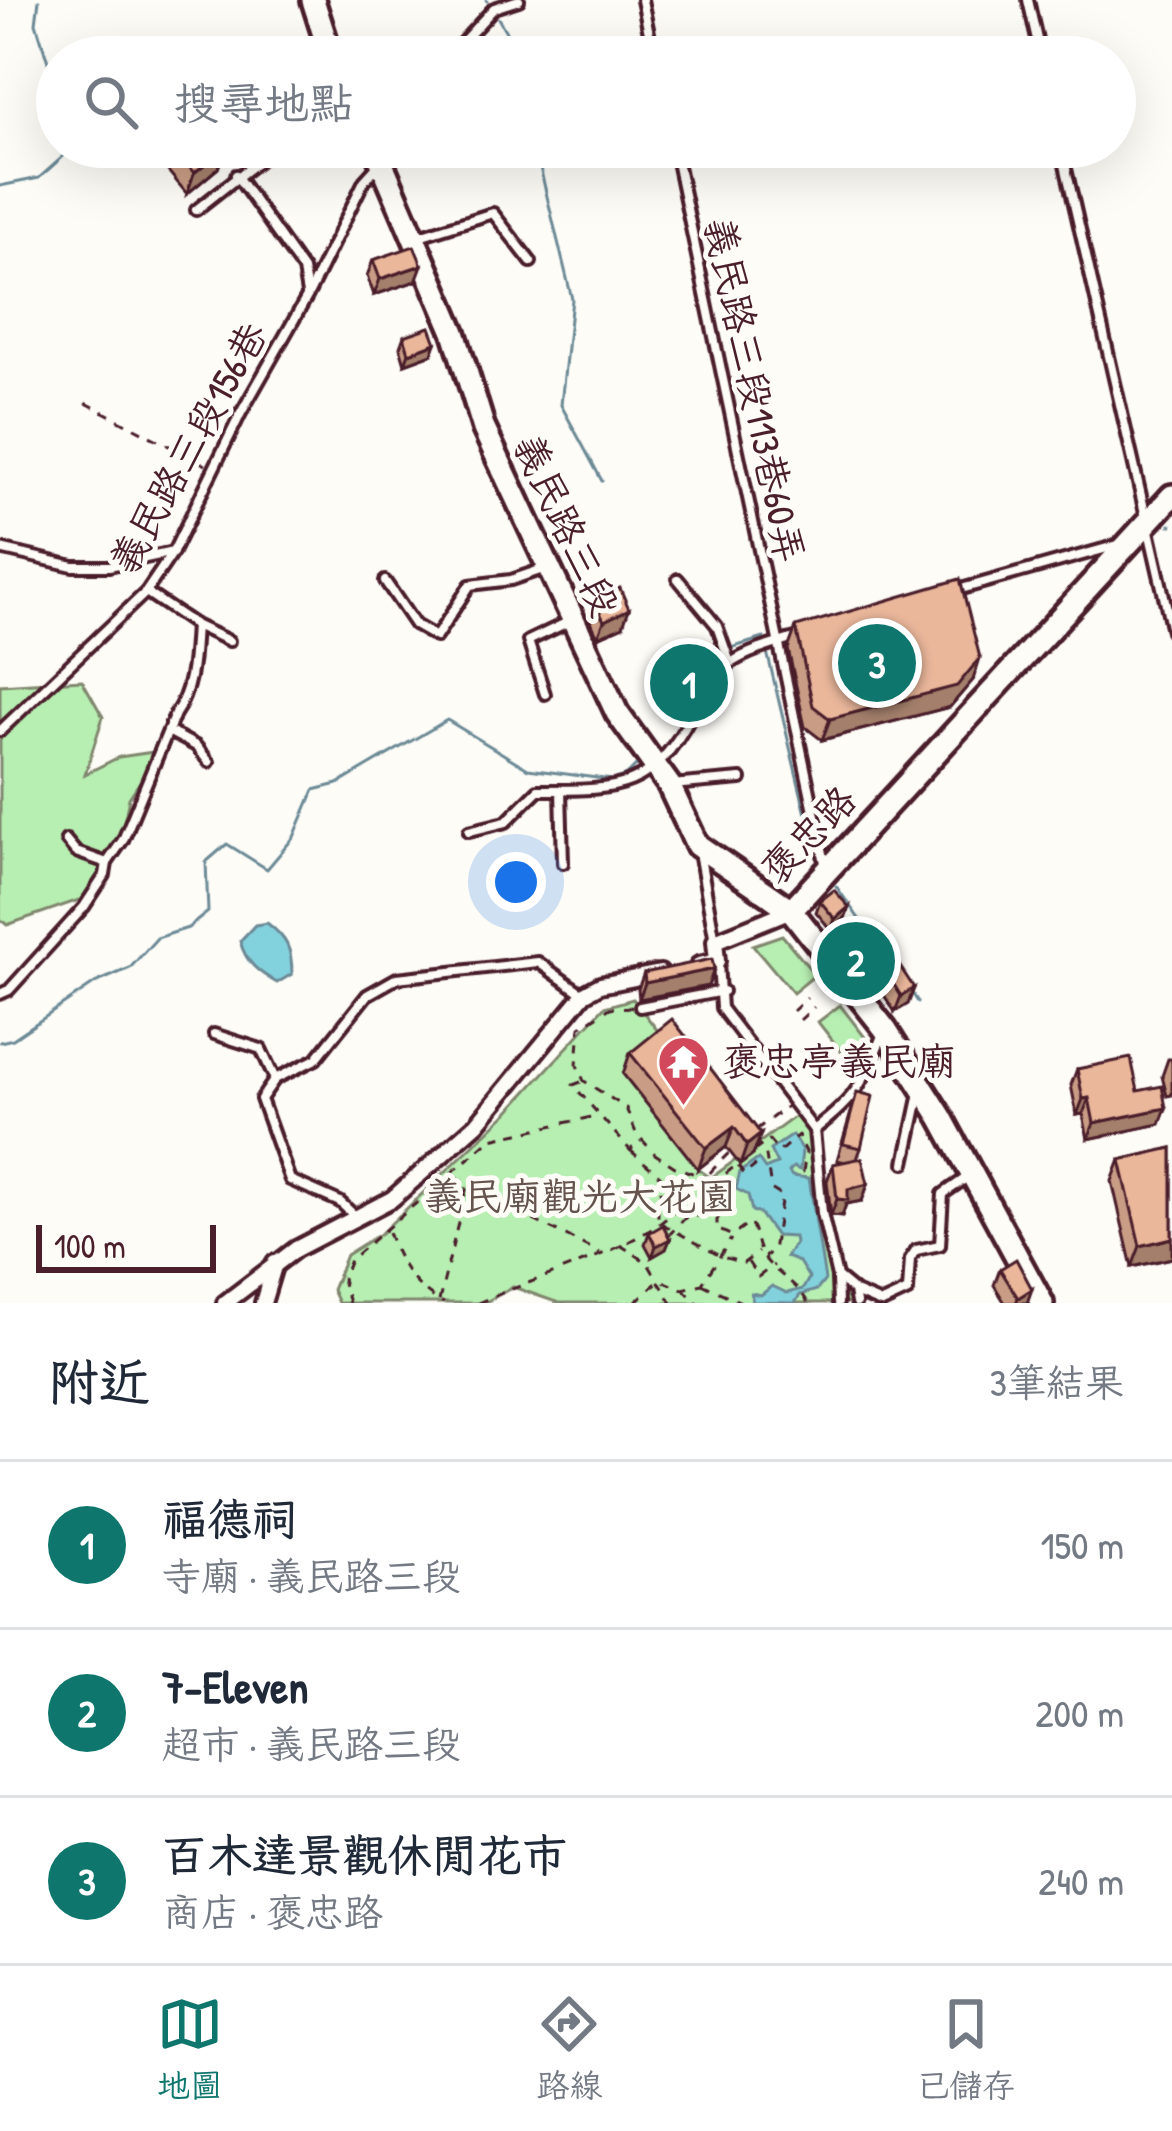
<!DOCTYPE html>
<html lang="zh-TW">
<head>
<meta charset="utf-8">
<style>
	body { margin:0; font-family:"Patrick Hand","LXGW WenKai TC",sans-serif; background:#f6f6f7; color:#1f2937 }
	.scale { position:absolute; left:36px; bottom:30px; width:180px; box-sizing:border-box; padding-left:12px; border:6px solid #4a1f2b; border-top:0; font-size:33px; line-height:42px; white-space:nowrap; color:#4a1f2b; -webkit-text-stroke:9px #fdfcf7; paint-order:stroke }
	.you { position:absolute; left:516px; top:882px; width:42px; height:42px; margin:-30px; border:9px solid #fff; border-radius:50%; background:#1a73e8; box-shadow:0 0 0 18px #1a73e833 }
	.badge { display:grid; place-items:center; width:78px; height:78px; border-radius:50%; background:#0f766e; color:#fff; font-size:39px; font-weight:700 }
	.pin { position:absolute; translate:-50% -50%; border:6px solid #fff; box-shadow:0 3px 12px #0006 }
	.list { margin:0; padding:0; list-style:none }
	h2 { display:flex; justify-content:space-between; align-items:center; height:156px; margin:0; padding:0 48px; font-size:51px }
	h2 small { font-size:39px; font-weight:400; color:#747a83 }
	.list li { display:grid; grid-template-columns:78px 1fr auto; gap:36px; align-items:center; box-sizing:border-box; height:168px; padding:0 48px; border-top:3px solid #e0e1e3 }
	.list b { display:block; font-size:45px; white-space:nowrap }
	.list p { margin:0; font-size:39px; white-space:nowrap; color:#747a83 }
	.list em { font-size:39px; font-style:normal; color:#747a83 }
	.icon { flex:none; width:66px; height:66px; fill:none; stroke:currentColor; stroke-width:2; stroke-linecap:round; stroke-linejoin:round }
	.map { position:relative; flex:none; width:1172px; height:1303px; overflow:hidden }
	.search { position:absolute; background:#fff; box-shadow:0 12px 48px #0002; left:36px; right:36px; top:36px; height:132px; display:flex; align-items:center; gap:30px; box-sizing:border-box; padding:0 42px; border-radius:66px; color:#747a83; font-size:45px }
	.sheet { height:660px; background:#fff }
	nav { display:flex; justify-content:space-around; align-items:center; box-sizing:border-box; height:168px; border-top:3px solid #e0e1e3; background:#fff; font-size:33px; color:#747a83 }
	nav a { display:grid; justify-items:center; gap:6px }
	nav .on { color:#0f766e }
	.map>svg:first-child { display:block }
</style>
</head>
<body>
<div class="map">
<svg width="1172" height="1303" viewBox="0 0 1172 1303">
	<rect width="100%" height="100%" fill="#fdfcf7"/>
	<filter id="ink" filterUnits="userSpaceOnUse"><feTurbulence type="fractalNoise" baseFrequency=".00833" numOctaves="2"/><feDisplacementMap in="SourceGraphic" scale="24" xChannelSelector="R" yChannelSelector="G"/><feConvolveMatrix kernelMatrix="1 2 1 2 8 2 1 2 1" color-interpolation-filters="sRGB"/></filter>
	<g filter="url(#ink)">
		<!-- green -->
		<g fill="#b7efb2" stroke="#80876e" stroke-width="3">
			<polygon points="82,680 103,717 85,774 119,757 160,751 129,798 117,857 82,899 7,925 0,919 0,685"/>
			<polygon points="782,935 815,975 793,993 753,945"/>
			<polygon points="633,999 665,1040 623,1074 698,1169 711,1178 797,1115 811,1135 814,1181 833,1283 852,1303 559,1303 513,1287 484,1303 338,1303 332,1290 346,1255 381,1233 508,1112 604,1007"/>
			<polygon points="840,1005 871,1045 859,1074 818,1022"/>
		</g>
		<!-- water -->
		<g fill="#82d2dd" stroke="#6c8a96" stroke-width="3">
			<path d="M267 923C287 938 292 949 292 974L277 983C258 972 246 963 240 941L255 925Z"/>
			<polygon points="792,1135 802,1150 800,1170 793,1167 789,1172 792,1176 809,1178 825,1280 817,1290 800,1295 795,1303 753,1302 751,1293 761,1295 772,1286 787,1293 803,1289 809,1278 799,1262 786,1257 795,1243 794,1237 776,1236 759,1213 752,1211 748,1195 736,1189 740,1172 758,1159 765,1169 777,1164 770,1150"/>
		</g>
		<g fill="none" stroke-linecap="round" stroke-linejoin="round">
			<!-- stream -->
			<g stroke="#6c8a96" stroke-width="3">
				<polyline points="39,0 36,23 57,91"/>
				<polyline points="486,0 487,1"/>
				<polyline points="498,18 506,32 513,57"/>
				<polyline points="535,147 572,299 561,405 602,481"/>
				<polyline points="0,186 39,178 67,153 67,147"/>
				<polyline points="1170,525 1172,525"/>
				<polyline points="960,583 1106,542"/>
				<polyline points="734,647 764,638"/>
				<polyline points="768,656 816,856"/>
				<polyline points="836,886 876,943"/>
				<polyline points="910,990 918,1002"/>
				<polyline points="0,1042 13,1039 95,983 130,968 157,938 188,928 208,912 206,862 227,844 267,869 294,837 314,790 338,784 447,720 528,769 612,780 627,775 640,762"/>
			</g>
			<defs>
				<g id="lane">
					<polyline points="642,0 654,57"/>
					<polyline points="1028,0 1041,57"/>
					<polyline points="449,57 494,8 519,0"/>
					<polyline points="674,147 825,863"/>
					<polyline points="1061,147 1172,631"/>
					<polyline points="236,175 303,270 307,294"/>
					<polyline points="196,210 276,147"/>
					<polyline points="416,237 493,213 531,262"/>
					<polyline points="0,549 73,566 109,566 173,552"/>
					<polyline points="678,579 717,626 730,663"/>
					<polyline points="385,581 415,625 436,637 470,585 511,580 546,568"/>
					<polyline points="954,591 1118,545"/>
					<polyline points="146,592 195,625 229,641"/>
					<polyline points="545,694 528,641 570,621"/>
					<polyline points="0,731 146,592 173,552 241,413 308,295 364,181 395,147"/>
					<polyline points="170,732 196,746 209,762"/>
					<polyline points="671,785 741,779"/>
					<polyline points="561,790 563,863"/>
					<path d="M469 831 506 822 538 790C618 790 651 792 692 715 702 697 713 675 731 663 750 650 779 643 801 636"/>
					<polyline points="66,840 76,852 107,863"/>
					<polyline points="699,852 715,941"/>
					<polyline points="718,963 721,1008 814,1130 822,1213 837,1277 854,1291 856,1303"/>
					<path d="M0 994 9 990 84 907 105 875 107 863 123 840 175 714C193 688 193 656 195 625"/>
					<polyline points="640,1007 723,991"/>
					<polyline points="214,1034 261,1049 275,1079"/>
					<path d="M814 1130C859 1096 863 1082 884 1031"/>
					<polyline points="905,1163 920,1093"/>
					<polyline points="358,1219 340,1202 290,1180 261,1099 275,1079 316,1059 367,995 397,978 538,962 583,994"/>
					<polyline points="837,1279 838,1303"/>
					<polyline points="855,1292 881,1303"/>
					<polyline points="882,1303 908,1291 910,1259 916,1250 940,1245 943,1194 969,1176"/>
				</g>
				<g id="street">
					<polyline points="699,965 717,961 715,941 791,910"/>
					<polyline points="225,1303 296,1249 392,1199 477,1124 584,994 600,985 660,973"/>
					<polyline points="263,1303 275,1263"/>
				</g>
				<g id="secondary">
					<polyline points="313,0 331,57"/>
					<polyline points="375,147 454,332 484,429 617,713 669,785 697,845 791,910 885,1029 941,1117 1042,1303"/>
					<polyline points="791,910 1172,496"/>
				</g>
			</defs>
			<!-- lane casing -->
			<use href="#lane" stroke="#4a1f2b" stroke-width="16"/>
			<!-- street casing -->
			<use href="#street" stroke="#4a1f2b" stroke-width="22"/>
			<!-- secondary casing -->
			<use href="#secondary" stroke="#4a1f2b" stroke-width="30"/>
			<!-- path -->
			<g stroke="#4a1f2b" stroke-width="3" stroke-dasharray="9 9" stroke-linecap="butt">
				<polyline points="86,403 206,465"/>
				<path d="M632 1007 610 1008 580 1027 577 1065 584 1081 626 1108 636 1133 655 1154 675 1167 704 1177 728 1203 717 1220V1229L732 1236 750 1223C757 1233 755 1241 760 1251 770 1272 797 1281 808 1303"/>
				<polyline points="793,1011 807,998"/>
				<polyline points="800,1020 814,1007"/>
				<polyline points="581,1082 573,1085 630,1150 641,1141"/>
				<polyline points="756,1130 787,1106"/>
				<polyline points="755,1140 766,1156 771,1189 782,1196 773,1251 764,1257"/>
				<path d="M630 1150 661 1177C663 1195 655 1205 659 1222L722 1257 744 1263 758 1252"/>
				<polyline points="754,1151 769,1140 779,1152 798,1135 806,1152 803,1172 797,1172"/>
				<polyline points="738,1166 744,1175 755,1166 746,1155"/>
				<polyline points="455,1176 489,1198 600,1253"/>
				<polyline points="712,1185 741,1161"/>
				<path d="M388 1232C398 1262 414 1289 444 1303"/>
				<polyline points="668,1236 687,1216 699,1216 723,1201"/>
				<polyline points="620,1245 647,1262 672,1303"/>
				<polyline points="748,1262 758,1277 774,1265"/>
				<polyline points="702,1284 743,1303"/>
				<polyline points="683,1289 698,1303"/>
				<polyline points="439,1301 467,1186"/>
				<polyline points="636,1301 660,1280 683,1289 702,1284 731,1239"/>
				<polyline points="349,1303 342,1279 350,1260 491,1139 596,1116"/>
				<path d="M478 1303C535 1278 596 1262 650 1230 681 1211 704 1176 731 1151"/>
			</g>
			<!-- lane -->
			<use href="#lane" stroke="#fdfcf7" stroke-width="8"/>
			<!-- street -->
			<use href="#street" stroke="#fdfcf7" stroke-width="14"/>
			<!-- secondary -->
			<use href="#secondary" stroke="#fdfcf7" stroke-width="21"/>
		</g>
		<!-- wall -->
		<g fill="#c99d85" stroke="#4a1f2b" stroke-width="3">
			<polygon points="160,147 226,147 218,168 187,194 157,158"/>
			<polygon points="373,260 416,281 374,295 367,276"/>
			<polygon points="404,336 436,343 432,354 405,364 400,347"/>
			<polygon points="594,600 623,626 598,637 588,616"/>
			<polygon points="796,627 973,680 950,707 822,740 805,727 788,649"/>
			<polygon points="698,676 690,694 680,690 684,679"/>
			<polygon points="820,901 849,907 845,918 831,930 816,912"/>
			<polygon points="868,944 914,988 908,1004 895,1012 862,961"/>
			<polygon points="714,969 708,986 639,999 638,989 644,973"/>
			<polygon points="683,1048 753,1155 740,1165 726,1147 698,1169 623,1074 630,1053"/>
			<polygon points="1168,1059 1172,1059 1172,1095 1167,1096 1162,1076"/>
			<polygon points="1077,1069 1138,1091 1166,1108 1160,1124 1088,1139 1083,1114 1077,1115 1071,1085"/>
			<polygon points="857,1092 861,1148 857,1159 868,1184 862,1201 846,1204 842,1216 831,1215 827,1181 833,1164 845,1162 837,1160"/>
			<polygon points="1172,1148 1172,1258 1132,1267 1112,1181 1120,1160"/>
			<polygon points="649,1233 670,1239 666,1249 652,1257 645,1244"/>
			<polygon points="1000,1269 1027,1303 1005,1303 994,1285"/>
		</g>
		<!-- shaded-wall -->
		<g fill="#a4806c" stroke="#4a1f2b" stroke-width="3">
			<polygon points="226,147 218,168 187,194 194,173"/>
			<polygon points="422,265 416,281 374,295 380,279"/>
			<polygon points="436,343 432,354 405,364 409,353"/>
			<polygon points="629,609 623,626 598,637 604,621"/>
			<polygon points="980,658 973,680 950,707 822,740 830,719"/>
			<polygon points="849,907 845,918 831,930 835,919"/>
			<polygon points="714,969 708,986 639,999 645,983"/>
			<polygon points="914,988 908,1004 895,1012 901,996"/>
			<polygon points="1089,1098 1083,1114 1077,1115 1083,1099"/>
			<polygon points="1166,1108 1160,1124 1088,1139 1094,1123"/>
			<polygon points="734,1127 726,1147 698,1169 706,1148"/>
			<polygon points="761,1134 753,1155 740,1165 747,1145"/>
			<polygon points="868,1184 862,1201 846,1204 842,1216 831,1215 837,1199 848,1189"/>
			<polygon points="1172,1238 1172,1258 1132,1267 1140,1246"/>
			<polygon points="670,1239 666,1249 652,1257 656,1246"/>
			<polygon points="1032,1289 1027,1303 1016,1303 1018,1298"/>
		</g>
		<!-- building -->
		<g fill="#eab79b" stroke="#4a1f2b" stroke-width="3">
			<polygon points="173,147 226,147 194,173"/>
			<polygon points="414,246 422,265 380,279 373,260"/>
			<polygon points="430,327 436,343 409,353 404,336"/>
			<polygon points="960,579 980,658 957,686 830,719 813,706 796,627"/>
			<polygon points="620,588 629,609 604,621 594,600"/>
			<polygon points="693,661 702,665 694,683 684,679"/>
			<polygon points="834,890 849,907 835,919 820,901"/>
			<polygon points="880,936 914,988 901,996 868,944"/>
			<polygon points="712,959 714,969 645,983 644,973"/>
			<polygon points="672,1019 687,1038 679,1044 694,1062 701,1056 761,1134 747,1145 734,1127 706,1148 630,1053"/>
			<polygon points="1131,1058 1138,1091 1162,1086 1166,1108 1094,1123 1089,1098 1083,1099 1077,1069"/>
			<polygon points="857,1092 873,1096 861,1148 843,1144"/>
			<polygon points="1172,1148 1172,1238 1140,1246 1120,1160"/>
			<polygon points="862,1158 868,1184 848,1189 848,1200 837,1199 833,1164"/>
			<polygon points="663,1225 670,1239 656,1246 649,1233"/>
			<polygon points="1016,1259 1032,1289 1018,1298 1000,1269"/>
		</g>
	</g>
	<!-- icons -->
	<defs>
		<symbol id="temple-pin" viewBox="-11 -11 22 30"><path d="M0 17L-7.5 6A9.5 9.5 0 1 1 7.5 6Z" fill="#d1495b" stroke="#fdfcf7"/><path d="M0-6L5-2H3V0L6.5 2.5H4V6H1.5V3h-3V6H-4V2.5H-6.5L-3 0V-2H-5Z" fill="#fff"/></symbol>
	</defs>
	<g fill-rule="evenodd">
		<use href="#temple-pin" x="654" y="1032" width="59" height="81"/>
	</g>
	<g text-anchor="middle" stroke-width="10" stroke-linejoin="round" paint-order="stroke">
		<!-- street labels -->
		<g font-size="39" fill="#4a1f2b" stroke="#fdfcf7">
			<text transform="translate(755 390) rotate(78)" y="14">義民路三段113巷60弄</text>
			<text transform="translate(188 448) rotate(-61)" y="14">義民路三段156巷</text>
			<text transform="translate(567 525) rotate(65)" y="14">義民路三段</text>
			<text transform="translate(808 834) rotate(-46)" y="14">褒忠路</text>
		</g>
		<!-- poi labels -->
		<g font-size="39" fill="#4a1f2b" stroke="#fdfcf7" text-anchor="start">
			<text x="722" y="1075">褒忠亭義民廟</text>
		</g>
		<!-- park labels -->
		<g font-size="39" fill="#65534d" stroke="#fdfcf7">
			<text x="580" y="1210">義民廟觀光大花園</text>
		</g>
	</g>
</svg>
<div class="scale">100 m</div>
<div class="you"></div>
<div class="pin badge" style="left:689px;top:683px">1</div>
<div class="pin badge" style="left:856px;top:961px">2</div>
<div class="pin badge" style="left:877px;top:663px">3</div>
<div class="search"><svg class="icon" aria-label="search" viewBox="0 0 24 24"><circle cx="10" cy="10" r="6"/><path d="M15 15l6 6"/></svg>搜尋地點</div>
</div>
<section class="sheet">
<h2>附近<small>3筆結果</small></h2>
<ul class="list">
<li><span class="badge">1</span><div><b>福德祠</b><p>寺廟 · 義民路三段</p></div><em>150 m</em></li>
<li><span class="badge">2</span><div><b>7-Eleven</b><p>超市 · 義民路三段</p></div><em>200 m</em></li>
<li><span class="badge">3</span><div><b>百木達景觀休閒花市</b><p>商店 · 褒忠路</p></div><em>240 m</em></li>
</ul>
</section>
<nav>
<a class="on"><svg class="icon" aria-label="map" viewBox="0 0 24 24"><path d="M3 6l6-2 6 2 6-2v14l-6 2-6-2-6 2zM9 4v14M15 6v14"/></svg>地圖</a>
<a><svg class="icon" aria-label="directions" viewBox="0 0 24 24"><path d="M12 3l9 9-9 9-9-9zM9 14v-3h6M13 9l2 2-2 2"/></svg>路線</a>
<a><svg class="icon" aria-label="saved" viewBox="0 0 24 24"><path d="M7 4h10v16l-5-4-5 4z"/></svg>已儲存</a>
</nav>
</body>
</html>
